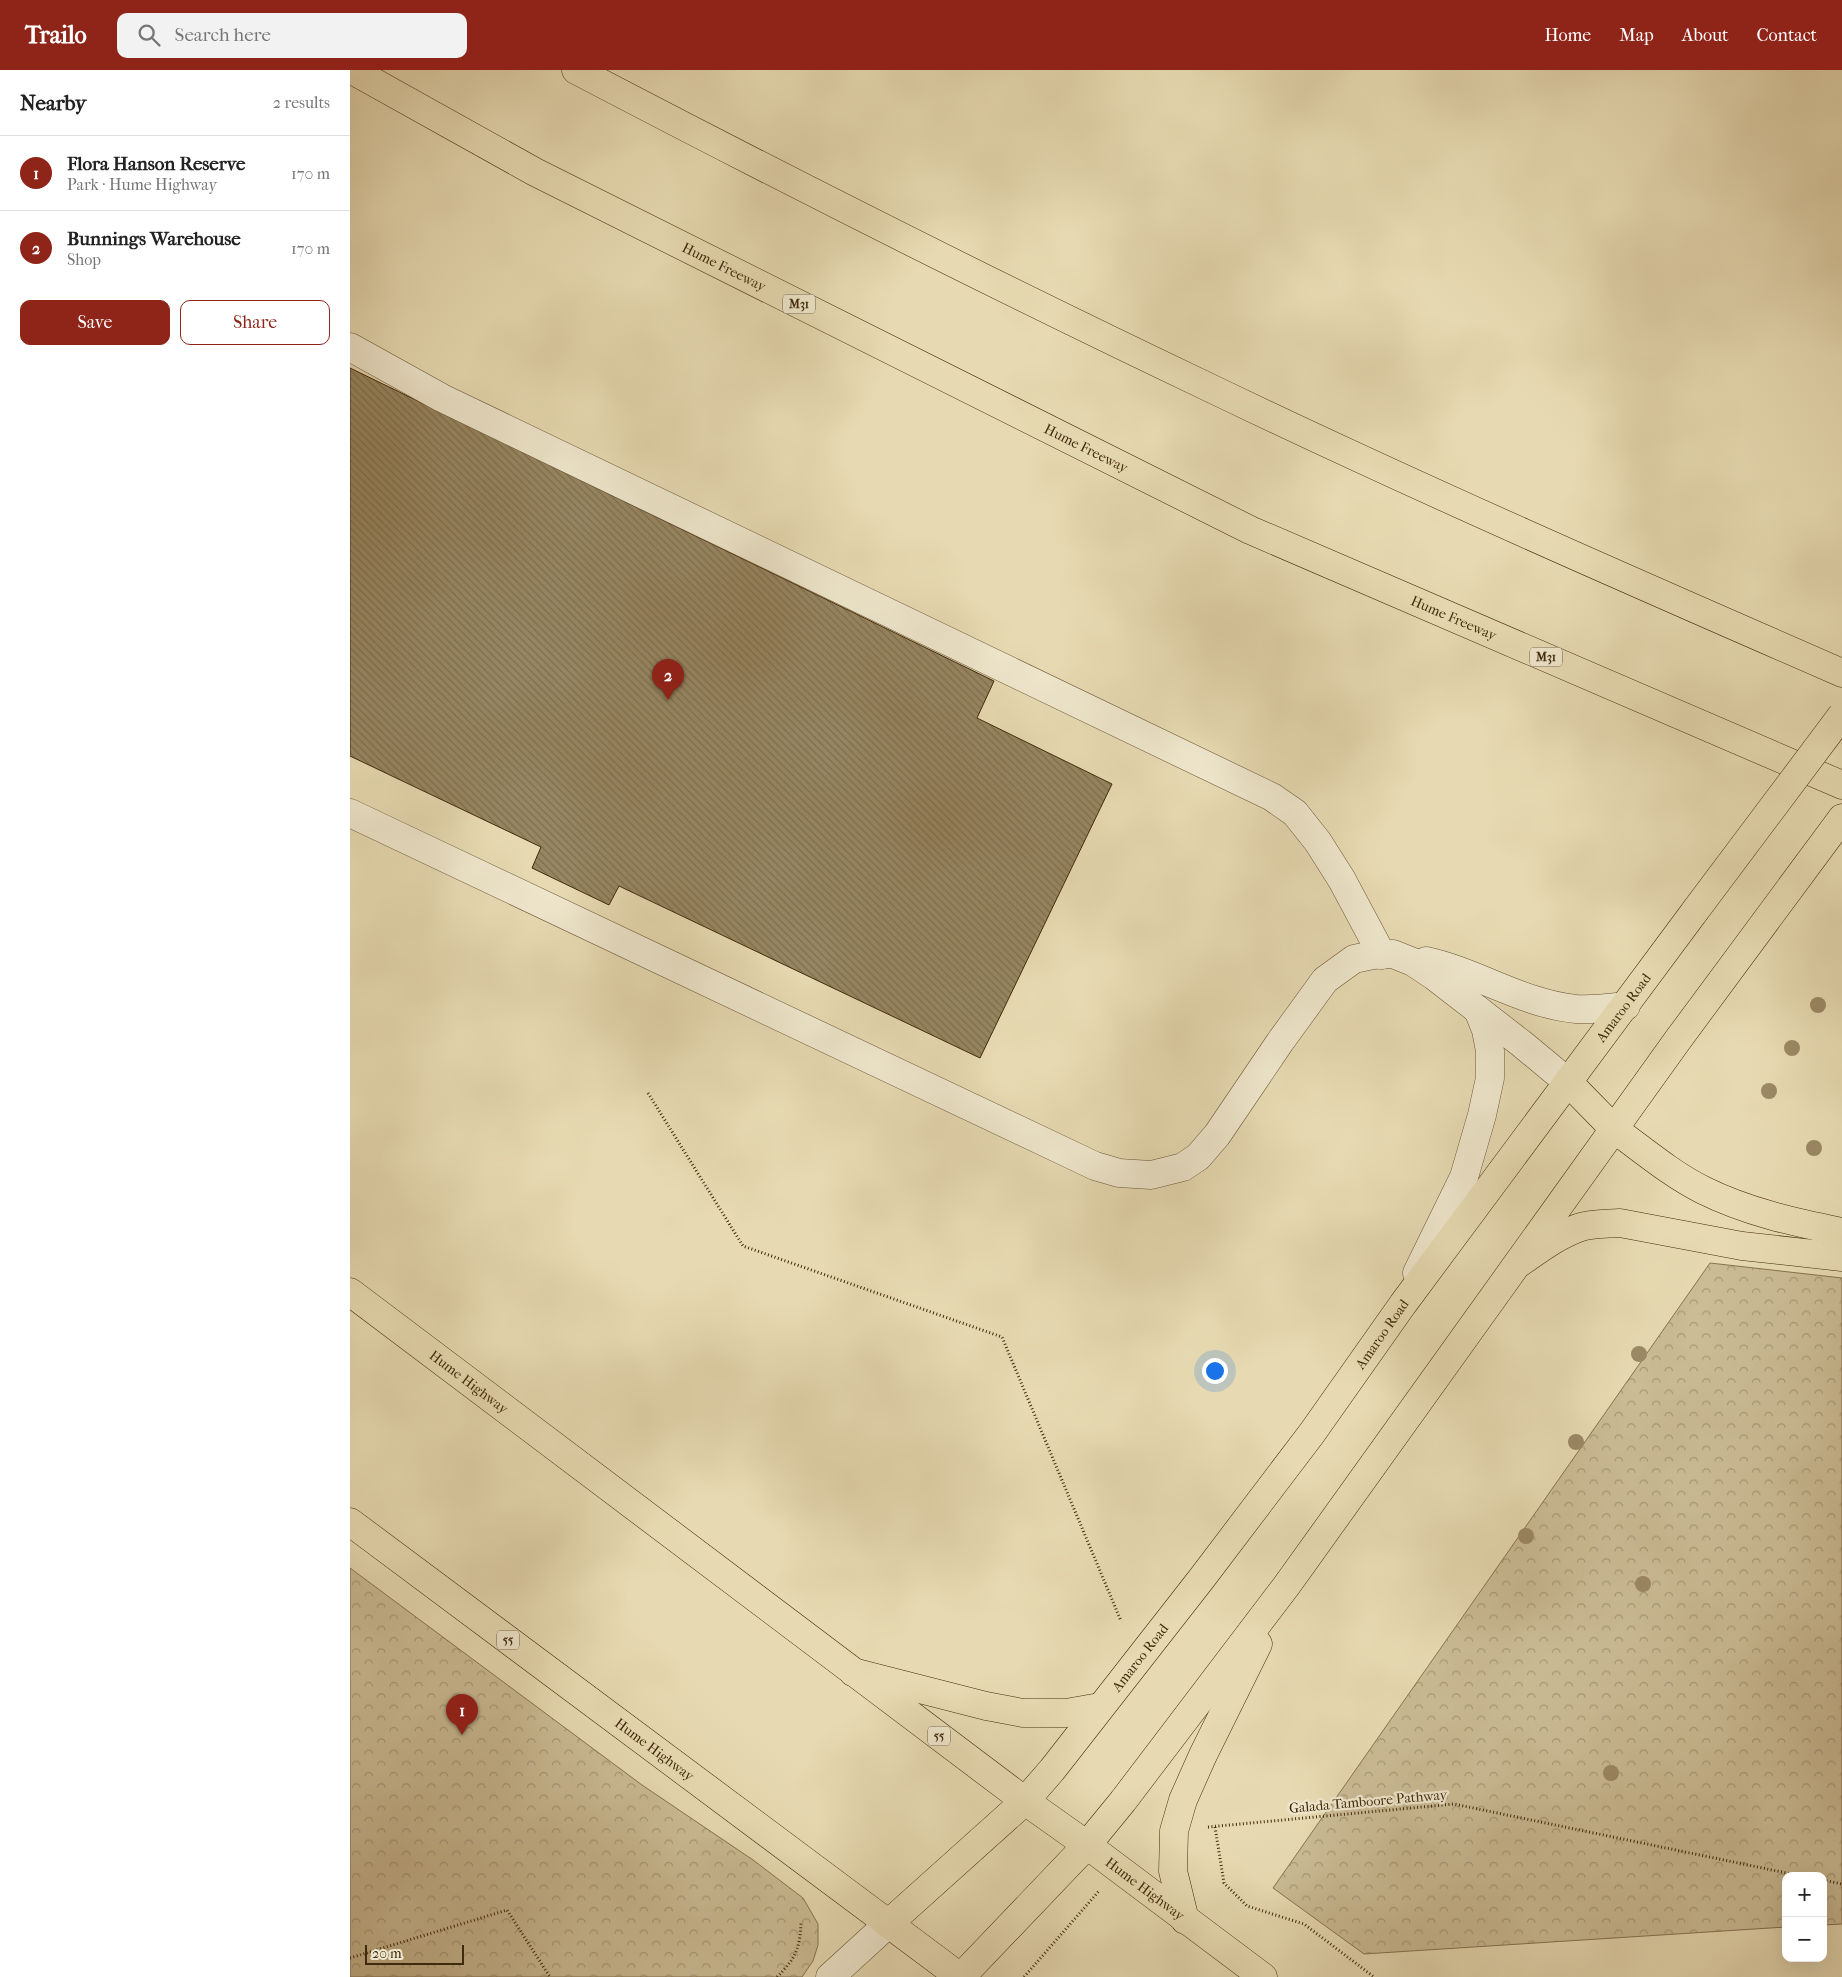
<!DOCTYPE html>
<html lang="en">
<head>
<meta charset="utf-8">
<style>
	body { margin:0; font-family:"IM FELL French Canon",serif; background:#f2f2f2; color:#222 }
	.controls { position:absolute; right:15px; bottom:15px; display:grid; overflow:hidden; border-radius:10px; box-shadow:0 5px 20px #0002 }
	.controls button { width:45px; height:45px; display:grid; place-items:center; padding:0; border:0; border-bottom:1px solid #e0e0e0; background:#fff; color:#222; font:25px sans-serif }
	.scale { position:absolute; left:15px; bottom:12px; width:99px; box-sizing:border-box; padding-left:5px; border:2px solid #402a0c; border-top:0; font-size:14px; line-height:18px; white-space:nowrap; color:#402a0c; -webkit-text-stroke:4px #efe7cd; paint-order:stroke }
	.you { position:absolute; left:864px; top:1300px; width:18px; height:18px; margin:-12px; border:4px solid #fff; border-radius:50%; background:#1a73e8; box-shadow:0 0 0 8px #1a73e833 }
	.badge { display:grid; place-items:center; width:32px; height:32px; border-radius:50%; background:#8f2418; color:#fff; font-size:16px; font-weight:700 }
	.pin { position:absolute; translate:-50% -41px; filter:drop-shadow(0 1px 2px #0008) }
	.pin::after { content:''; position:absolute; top:26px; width:18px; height:15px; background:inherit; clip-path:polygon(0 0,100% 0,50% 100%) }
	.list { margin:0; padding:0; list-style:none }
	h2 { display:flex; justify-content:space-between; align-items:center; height:65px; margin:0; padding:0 20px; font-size:21px }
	h2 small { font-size:16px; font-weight:400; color:#767676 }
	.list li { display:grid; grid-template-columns:32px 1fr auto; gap:15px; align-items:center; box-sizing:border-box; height:75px; padding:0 20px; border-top:1px solid #e0e0e0 }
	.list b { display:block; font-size:19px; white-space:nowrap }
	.list p { margin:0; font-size:16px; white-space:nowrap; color:#767676 }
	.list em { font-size:16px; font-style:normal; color:#767676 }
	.actions { display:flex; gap:10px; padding:15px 20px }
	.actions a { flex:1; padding:11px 0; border:1px solid #8f2418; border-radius:10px; text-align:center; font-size:18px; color:#8f2418 }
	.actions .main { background:#8f2418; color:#fff }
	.icon { flex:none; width:28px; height:28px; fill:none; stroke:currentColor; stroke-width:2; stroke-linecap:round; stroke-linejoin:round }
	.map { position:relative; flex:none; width:1492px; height:1907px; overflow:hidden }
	header { display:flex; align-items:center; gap:30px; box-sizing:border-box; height:70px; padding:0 25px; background:#8f2418; color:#fff }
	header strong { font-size:24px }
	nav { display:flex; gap:28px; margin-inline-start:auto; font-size:18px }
	.search { width:350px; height:45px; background:#f2f2f2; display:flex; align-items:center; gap:12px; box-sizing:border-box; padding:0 18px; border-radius:10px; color:#767676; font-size:19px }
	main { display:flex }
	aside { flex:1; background:#fff }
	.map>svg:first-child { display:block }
</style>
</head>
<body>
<header>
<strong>Trailo</strong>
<div class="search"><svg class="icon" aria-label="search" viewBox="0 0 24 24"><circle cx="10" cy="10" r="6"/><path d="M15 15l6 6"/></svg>Search here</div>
<nav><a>Home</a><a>Map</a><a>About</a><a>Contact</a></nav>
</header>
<main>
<aside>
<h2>Nearby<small>2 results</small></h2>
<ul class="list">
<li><span class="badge">1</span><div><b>Flora Hanson Reserve</b><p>Park · Hume Highway</p></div><em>170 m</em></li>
<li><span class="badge">2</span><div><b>Bunnings Warehouse</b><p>Shop</p></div><em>170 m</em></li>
</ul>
<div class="actions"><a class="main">Save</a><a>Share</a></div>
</aside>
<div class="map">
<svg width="1492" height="1907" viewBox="0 0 1492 1907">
	<defs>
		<pattern id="park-crowns" width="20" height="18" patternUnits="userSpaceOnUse" patternTransform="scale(1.25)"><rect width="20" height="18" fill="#cbbc96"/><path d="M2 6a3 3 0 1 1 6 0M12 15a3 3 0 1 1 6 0" fill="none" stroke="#a69979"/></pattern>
		<pattern id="building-back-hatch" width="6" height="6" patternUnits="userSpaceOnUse" patternTransform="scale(1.25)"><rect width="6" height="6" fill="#978662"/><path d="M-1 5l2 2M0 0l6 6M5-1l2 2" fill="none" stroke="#7d6e4f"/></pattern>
	</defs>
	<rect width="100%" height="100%" fill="#e7dab2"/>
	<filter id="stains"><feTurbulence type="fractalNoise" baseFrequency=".004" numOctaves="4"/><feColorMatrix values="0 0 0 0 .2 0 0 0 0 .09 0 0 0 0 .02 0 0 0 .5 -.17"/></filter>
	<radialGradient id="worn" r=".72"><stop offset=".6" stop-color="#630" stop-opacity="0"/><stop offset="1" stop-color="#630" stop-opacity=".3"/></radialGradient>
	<!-- park -->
	<g fill="url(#park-crowns)" stroke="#867351">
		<polygon points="1360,1193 1492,1208 1492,1854 1473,1855 1473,1806 1436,1806 1436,1857 1014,1884 923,1818"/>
		<polygon points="0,1498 292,1715 403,1790 453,1828 468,1854 468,1875 463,1891 452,1907 0,1907"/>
	</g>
	<!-- building -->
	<polygon fill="url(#building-back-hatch)" stroke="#402a0c" points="0,298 644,611 627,648 762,714 630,988 269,816 259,835 182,798 191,777 0,686"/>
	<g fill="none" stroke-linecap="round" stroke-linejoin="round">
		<defs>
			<g id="minor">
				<polyline points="0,277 92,328 922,727 945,743 968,772 992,810 1032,885"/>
				<polyline points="0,743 745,1096 769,1103 801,1105 833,1097 848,1087 867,1065 930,972 975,910 1004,889 1023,885 1043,884 1063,892 1084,906 1172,974 1219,1013"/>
				<path d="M1076 891C1127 902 1173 934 1226 939 1243 940 1259 938 1276 936"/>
				<polyline points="1067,1203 1114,1107 1132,1045 1140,1008 1140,981 1136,960 1128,940"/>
				<polyline points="480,1907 538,1854"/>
			</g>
			<g id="major">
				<polyline points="1219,1013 1264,1059"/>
				<polyline points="503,1602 636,1636 673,1643 716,1643 750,1637"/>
				<polyline points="835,1850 823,1801 824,1761 833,1730 853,1685 908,1574"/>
				<path id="s1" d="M538 1854 675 1731 702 1700 852 1508 962 1363 1053 1234 1345 841"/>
				<polyline points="611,1907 737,1775 773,1731 937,1515 1327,971 1492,748"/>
			</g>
			<g id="highway">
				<path id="s2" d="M2 0 185 102 900 460 1492 715"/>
				<path d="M226 0C434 109 644 215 856 316 1066 417 1279 510 1492 603"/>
				<path d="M1264 1059C1293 1080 1321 1104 1353 1120 1397 1142 1444 1152 1492 1162"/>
				<path d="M1168 1194C1187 1181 1206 1166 1228 1158 1241 1153 1257 1154 1270 1153L1392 1176 1492 1187"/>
				<path id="s3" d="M0 1222 675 1731 737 1775 913 1907"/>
				<path id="s4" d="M0 1452 610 1907"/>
			</g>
		</defs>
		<!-- minor casing -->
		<use href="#minor" stroke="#6a5636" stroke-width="29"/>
		<!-- major casing -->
		<use href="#major" stroke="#402a0c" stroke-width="29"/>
		<!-- highway casing -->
		<use href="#highway" stroke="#402a0c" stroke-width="29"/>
		<!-- path -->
		<g stroke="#402a0c" stroke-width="3" stroke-dasharray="1 2.5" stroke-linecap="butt">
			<polyline points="298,1023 393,1176 652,1267 771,1551"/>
			<polyline points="858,1757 1104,1734 1451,1806"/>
			<polyline points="865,1757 874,1813 897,1836 954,1854 1024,1907"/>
			<polyline points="1473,1810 1492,1814"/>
			<polyline points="0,1888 157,1840 200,1907"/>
			<path d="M427 1907C445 1889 450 1879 451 1853"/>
			<polyline points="674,1907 749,1821"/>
		</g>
		<!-- minor -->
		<use href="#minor" stroke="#efe7cd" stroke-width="28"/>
		<!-- major -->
		<use href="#major" stroke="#e7dab2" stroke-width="28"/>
		<!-- highway -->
		<use href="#highway" stroke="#e7dab2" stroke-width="28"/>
		<defs>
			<polyline id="major-bridge" points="1345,841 1492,645"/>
		</defs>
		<!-- major-bridge casing -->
		<use href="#major-bridge" stroke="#402a0c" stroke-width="29" stroke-linecap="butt"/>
		<!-- major-bridge -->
		<use href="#major-bridge" stroke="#e7dab2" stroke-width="28"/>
	</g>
	<!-- trees -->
	<g fill="#9b8966">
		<circle cx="1468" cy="935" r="8"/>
		<circle cx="1442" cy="978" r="8"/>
		<circle cx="1419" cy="1021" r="8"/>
		<circle cx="1464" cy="1078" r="8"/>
		<circle cx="1289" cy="1284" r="8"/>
		<circle cx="1226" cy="1372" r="8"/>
		<circle cx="1176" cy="1466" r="8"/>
		<circle cx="1293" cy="1514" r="8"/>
		<circle cx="1261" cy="1703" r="8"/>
	</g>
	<g text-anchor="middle" stroke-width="4.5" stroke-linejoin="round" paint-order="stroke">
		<!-- shield labels -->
		<g fill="#efe7cd" stroke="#746346" stroke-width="1">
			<rect x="433" y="224.5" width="32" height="19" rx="4"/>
			<rect x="1180" y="577.5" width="32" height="19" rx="4"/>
			<rect x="147" y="1560.5" width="22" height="19" rx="4"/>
			<rect x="578" y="1656.5" width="22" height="19" rx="4"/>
		</g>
		<g font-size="12" font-weight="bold" fill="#402a0c">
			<text x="449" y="238">M31</text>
			<text x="1196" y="591">M31</text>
			<text x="158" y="1574">55</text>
			<text x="589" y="1670">55</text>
		</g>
		<!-- street labels -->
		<g font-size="14" fill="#402a0c" stroke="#efe7cd">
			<text dy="5" stroke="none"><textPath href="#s2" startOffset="421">Hume Freeway</textPath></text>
			<text dy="5" stroke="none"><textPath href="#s2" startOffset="826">Hume Freeway</textPath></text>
			<text dy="5" stroke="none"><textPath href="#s2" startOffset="1231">Hume Freeway</textPath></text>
			<text dy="5" stroke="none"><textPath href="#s1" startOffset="1178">Amaroo Road</textPath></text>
			<text dy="5" stroke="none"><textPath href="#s1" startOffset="772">Amaroo Road</textPath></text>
			<text dy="5" stroke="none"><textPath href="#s3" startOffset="149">Hume Highway</textPath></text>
			<text dy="5" stroke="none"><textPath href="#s1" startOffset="368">Amaroo Road</textPath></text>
			<text dy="5" stroke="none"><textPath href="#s4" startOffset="380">Hume Highway</textPath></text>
			<text transform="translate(1018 1731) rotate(-5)" y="5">Galada Tamboore Pathway</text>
			<text dy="5" stroke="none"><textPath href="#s3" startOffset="994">Hume Highway</textPath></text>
		</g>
	</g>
	<rect width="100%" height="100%" filter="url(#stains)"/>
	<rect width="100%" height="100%" fill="url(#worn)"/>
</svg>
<div class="controls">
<button>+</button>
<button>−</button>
</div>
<div class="scale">20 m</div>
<div class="you"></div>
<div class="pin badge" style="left:112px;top:1665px">1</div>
<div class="pin badge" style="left:318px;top:630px">2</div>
</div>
</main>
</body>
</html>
